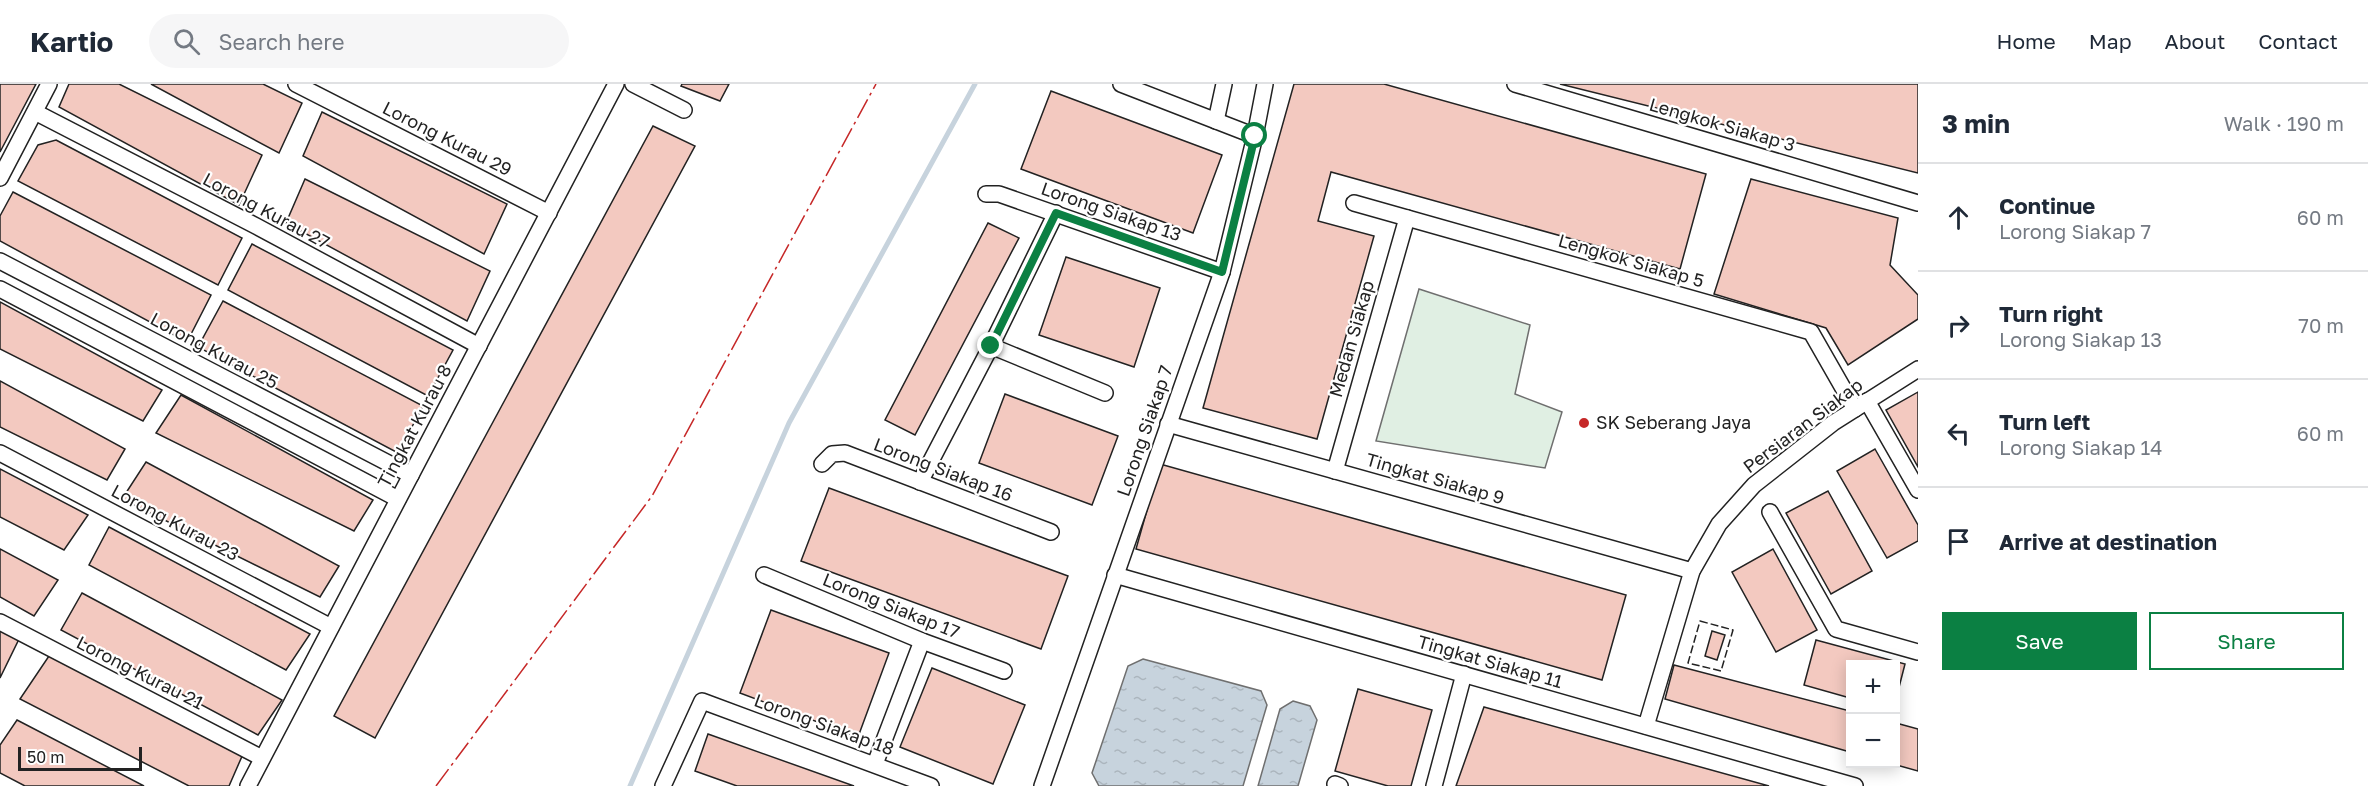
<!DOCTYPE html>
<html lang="en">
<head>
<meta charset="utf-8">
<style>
	body { margin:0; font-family:"Golos Text",sans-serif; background:#f6f6f7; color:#1f2937 }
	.controls { position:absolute; right:18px; bottom:18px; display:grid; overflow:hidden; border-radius:0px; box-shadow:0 3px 15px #0003 }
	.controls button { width:54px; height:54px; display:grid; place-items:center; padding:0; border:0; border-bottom:2px solid #e0e1e3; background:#fff; color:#1f2937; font:30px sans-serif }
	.scale { position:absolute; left:18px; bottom:15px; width:124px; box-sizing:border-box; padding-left:6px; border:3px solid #222; border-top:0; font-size:16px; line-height:21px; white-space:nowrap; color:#222; -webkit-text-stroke:4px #fff; paint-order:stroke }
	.stop { position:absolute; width:18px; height:18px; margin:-14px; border:4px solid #0b8043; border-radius:50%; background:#fff }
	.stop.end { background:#0b8043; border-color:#fff; box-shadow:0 2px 6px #0008 }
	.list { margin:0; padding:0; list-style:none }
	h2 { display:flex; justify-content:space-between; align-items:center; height:78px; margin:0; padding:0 24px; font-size:26px }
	h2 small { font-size:20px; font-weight:400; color:#747a83 }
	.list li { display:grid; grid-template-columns:39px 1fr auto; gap:18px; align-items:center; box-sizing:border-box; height:108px; padding:0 24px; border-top:2px solid #e0e1e3 }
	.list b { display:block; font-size:22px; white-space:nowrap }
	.list p { margin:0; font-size:20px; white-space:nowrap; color:#747a83 }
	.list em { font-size:20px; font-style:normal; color:#747a83 }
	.actions { display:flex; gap:12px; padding:18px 24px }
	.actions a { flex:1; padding:14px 0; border:2px solid #0b8043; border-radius:0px; text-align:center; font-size:21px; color:#0b8043 }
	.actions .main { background:#0b8043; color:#fff }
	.icon { flex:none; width:33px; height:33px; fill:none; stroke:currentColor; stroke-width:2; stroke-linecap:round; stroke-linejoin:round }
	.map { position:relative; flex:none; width:1918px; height:702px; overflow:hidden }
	header { display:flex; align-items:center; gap:36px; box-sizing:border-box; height:84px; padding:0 30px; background:#fff; border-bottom:2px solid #e0e1e3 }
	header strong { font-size:28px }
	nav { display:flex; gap:33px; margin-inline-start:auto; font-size:21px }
	.search { width:420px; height:54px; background:#f6f6f7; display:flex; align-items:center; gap:15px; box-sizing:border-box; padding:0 21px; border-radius:33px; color:#747a83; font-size:22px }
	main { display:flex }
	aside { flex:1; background:#fff }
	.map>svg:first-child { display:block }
</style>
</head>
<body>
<header>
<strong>Kartio</strong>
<div class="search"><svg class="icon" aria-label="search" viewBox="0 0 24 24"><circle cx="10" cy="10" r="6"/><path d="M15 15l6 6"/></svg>Search here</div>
<nav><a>Home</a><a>Map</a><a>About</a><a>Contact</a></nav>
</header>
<main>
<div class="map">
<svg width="1918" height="702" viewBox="0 0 1918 702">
	<defs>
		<pattern id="water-ripples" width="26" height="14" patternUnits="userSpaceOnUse" patternTransform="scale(1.5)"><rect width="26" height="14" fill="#c7d3dd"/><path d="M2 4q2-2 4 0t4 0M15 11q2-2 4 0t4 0" fill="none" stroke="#abb5bd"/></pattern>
	</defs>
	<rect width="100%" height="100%" fill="#fff"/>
	<!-- garden -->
	<polygon fill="#e0efe3" stroke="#6f6f6f" stroke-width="1.5" points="1419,205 1530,241 1515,310 1562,328 1545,384 1376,357"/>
	<!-- water -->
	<g fill="url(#water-ripples)" stroke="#6f6f6f" stroke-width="1.5">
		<polygon points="1143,575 1261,607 1267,621 1243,702 1099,702 1092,689 1128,582"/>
		<polygon points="1293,617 1310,622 1317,636 1298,702 1258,702 1280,625"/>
	</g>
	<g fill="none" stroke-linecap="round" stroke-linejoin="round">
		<!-- stream -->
		<polyline stroke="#c7d3dd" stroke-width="5" points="630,702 789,339 975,0"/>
	</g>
	<!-- building -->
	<g fill="#f3c9c0" stroke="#222" stroke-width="1.5">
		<polygon points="0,0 36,0 0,68"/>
		<polygon points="69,0 119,0 262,71 239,121 59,23"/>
		<polygon points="151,0 263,0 302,19 279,69"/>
		<polygon points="682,0 729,0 720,17 681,2"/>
		<polygon points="1294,0 1384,0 1706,90 1680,185 1331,88 1318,137 1374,152 1317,355 1203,324"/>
		<polygon points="1560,0 1918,0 1918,89"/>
		<polygon points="1051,7 1222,71 1193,149 1021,85"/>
		<polygon points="322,28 507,120 484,170 303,72"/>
		<polygon points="653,42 695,62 375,654 334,632"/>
		<polygon points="56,56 242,154 218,201 18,97 38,61"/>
		<polygon points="305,95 490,187 467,237 286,139"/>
		<polygon points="1751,95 1898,134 1890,181 1918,211 1918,235 1848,281 1826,244 1714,210"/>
		<polygon points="13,108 211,211 187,258 0,157 0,132"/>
		<polygon points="988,139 1019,154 915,351 885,336"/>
		<polygon points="252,160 453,266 428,312 228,206"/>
		<polygon points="1066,173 1160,204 1134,283 1039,251"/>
		<polygon points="223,217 423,322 398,369 198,263"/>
		<polygon points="0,218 162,306 143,337 0,265"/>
		<polygon points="0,297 125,365 107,396 0,343"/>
		<polygon points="1918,308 1918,383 1886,326"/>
		<polygon points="1005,310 1118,352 1092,421 979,379"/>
		<polygon points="181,311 373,416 354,447 156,349"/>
		<polygon points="1875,365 1918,441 1918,457 1887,474 1837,387"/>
		<polygon points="146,378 339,482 320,513 122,415"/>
		<polygon points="1160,380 1626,511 1602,596 1136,465"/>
		<polygon points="0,385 88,431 64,466 0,433"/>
		<polygon points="829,404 1068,492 1041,565 801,477"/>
		<polygon points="1828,407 1872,487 1831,510 1786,429"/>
		<polygon points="109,443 310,550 286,586 89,481"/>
		<polygon points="0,465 58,496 34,532 0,513"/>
		<polygon points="1773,465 1817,546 1776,568 1732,488"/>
		<polygon points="82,509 282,616 258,651 61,546"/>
		<polygon points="771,526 889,569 858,653 740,609"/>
		<polygon points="0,543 20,553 0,594"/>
		<polygon points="1712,547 1725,551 1717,576 1705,572"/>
		<polygon points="1816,556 1905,580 1896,615 1896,580 1850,580 1850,614 1804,601"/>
		<polygon points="51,569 243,670 229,702 189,702 20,615"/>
		<polygon points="1674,581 1850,627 1850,668 1665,615"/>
		<polygon points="932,584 1025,621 993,700 900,663"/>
		<polygon points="1358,605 1432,626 1411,702 1388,702 1335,687"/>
		<polygon points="1484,623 1769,702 1456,702"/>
		<polygon points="17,636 144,702 25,702 0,689 0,661"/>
		<polygon points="1896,639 1918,645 1918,687 1893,680 1896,680"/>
		<polygon points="708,650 854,702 737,702 695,687"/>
	</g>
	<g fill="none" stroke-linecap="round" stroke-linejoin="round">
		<defs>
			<g id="minor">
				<polyline points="296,0 549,129"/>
				<polyline points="633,0 684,26"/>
				<polyline points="1121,0 1255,52"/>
				<polyline points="1515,0 1918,119"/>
				<polyline points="35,28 256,142 479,262"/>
				<polyline points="1216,37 1224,0"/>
				<polyline points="0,94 49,0"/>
				<polyline points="986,110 999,110 1222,188"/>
				<polyline points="1354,119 1811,248 1855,325"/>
				<polyline points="0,177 411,391"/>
				<polyline points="0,205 398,415"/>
				<polyline points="991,262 1105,309"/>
				<polyline points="1867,317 1918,406"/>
				<polyline points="1168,340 1692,487"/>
				<polyline points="0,369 331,543"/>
				<polyline points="822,380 832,370 845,369 1051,448"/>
				<polyline points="1335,387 1407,134"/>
				<polyline points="920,398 991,262 1056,129"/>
				<polyline points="1770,428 1836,545 1918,568"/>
				<polyline points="764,491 922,557 1004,587"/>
				<polyline points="1115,491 1855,702"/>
				<polyline points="0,538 262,674"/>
				<polyline points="1646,642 1692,487 1719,440 1754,401 1833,339 1918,285"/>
				<polyline points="875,680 922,557"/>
				<polyline points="1335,700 1340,702"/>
				<polyline points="248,702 616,0"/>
				<polyline points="663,702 702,617 931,702"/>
				<polyline points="1042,702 1222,188 1255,52 1265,0"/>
				<polyline points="1434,702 1464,590"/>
			</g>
		</defs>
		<!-- minor casing -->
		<use href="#minor" stroke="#222" stroke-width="18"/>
		<!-- minor -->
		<use href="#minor" stroke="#fff" stroke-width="15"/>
		<!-- fence -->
		<polygon stroke="#222" stroke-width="1.5" stroke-dasharray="8 3" stroke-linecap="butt" points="1700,537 1733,546 1721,587 1688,579"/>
		<!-- power -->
		<polyline stroke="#c62828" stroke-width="1.5" stroke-dasharray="21 4.5 3 4.5" stroke-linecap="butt" points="436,702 652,412 876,0"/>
	</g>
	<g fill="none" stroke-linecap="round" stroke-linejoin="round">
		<!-- route -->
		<polyline stroke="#0b8043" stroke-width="8" points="991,262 1056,129 1222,188 1255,52"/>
	</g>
	<!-- markers -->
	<circle fill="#c62828" stroke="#fff" stroke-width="2" cx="1584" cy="339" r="6"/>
	<g text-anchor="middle" stroke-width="4.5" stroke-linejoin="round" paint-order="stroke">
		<!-- street labels -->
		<g font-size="18" fill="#222" stroke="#fff">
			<text transform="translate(1722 41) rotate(16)" y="6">Lengkok Siakap 3</text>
			<text transform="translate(447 55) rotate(27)" y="6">Lorong Kurau 29</text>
			<text transform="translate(266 127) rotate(28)" y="6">Lorong Kurau 27</text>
			<text transform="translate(1111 128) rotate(19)" y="6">Lorong Siakap 13</text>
			<text transform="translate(1631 177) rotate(16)" y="6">Lengkok Siakap 5</text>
			<text transform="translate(1352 255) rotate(-74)" y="6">Medan Siakap</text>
			<text transform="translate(214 267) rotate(28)" y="6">Lorong Kurau 25</text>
			<text transform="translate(415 342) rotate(-62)" y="6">Tingkat Kurau 8</text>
			<text transform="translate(1803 342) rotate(-37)" y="6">Persiaran Siakap</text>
			<text transform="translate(1145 347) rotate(-71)" y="6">Lorong Siakap 7</text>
			<text transform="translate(943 386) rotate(21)" y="6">Lorong Siakap 16</text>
			<text transform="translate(1435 395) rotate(16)" y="6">Tingkat Siakap 9</text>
			<text transform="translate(175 439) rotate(28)" y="6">Lorong Kurau 23</text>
			<text transform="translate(891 522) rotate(22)" y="6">Lorong Siakap 17</text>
			<text transform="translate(1490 578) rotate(16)" y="6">Tingkat Siakap 11</text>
			<text transform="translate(140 589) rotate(27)" y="6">Lorong Kurau 21</text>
			<text transform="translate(824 641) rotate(20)" y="6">Lorong Siakap 18</text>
		</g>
		<!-- poi labels -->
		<g font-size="18" fill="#222" stroke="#fff" text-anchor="start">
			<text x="1596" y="345">SK Seberang Jaya</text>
		</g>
	</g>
</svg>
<div class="controls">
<button>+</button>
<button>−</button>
</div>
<div class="scale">50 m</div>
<div class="stop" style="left:1255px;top:52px"></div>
<div class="stop end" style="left:991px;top:262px"></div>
</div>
<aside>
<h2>3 min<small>Walk · 190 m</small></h2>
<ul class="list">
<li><svg class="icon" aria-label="ahead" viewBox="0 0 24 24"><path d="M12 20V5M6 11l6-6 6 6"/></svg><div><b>Continue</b><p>Lorong Siakap 7</p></div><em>60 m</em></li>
<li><svg class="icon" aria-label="right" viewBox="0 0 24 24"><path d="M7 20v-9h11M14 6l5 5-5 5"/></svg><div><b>Turn right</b><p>Lorong Siakap 13</p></div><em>70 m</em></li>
<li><svg class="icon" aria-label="left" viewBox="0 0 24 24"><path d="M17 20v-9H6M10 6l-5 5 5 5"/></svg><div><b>Turn left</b><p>Lorong Siakap 14</p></div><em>60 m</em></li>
<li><svg class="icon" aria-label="arrive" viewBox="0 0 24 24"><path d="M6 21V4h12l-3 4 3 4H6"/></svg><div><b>Arrive at destination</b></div></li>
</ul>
<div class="actions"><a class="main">Save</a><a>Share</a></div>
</aside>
</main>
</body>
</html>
